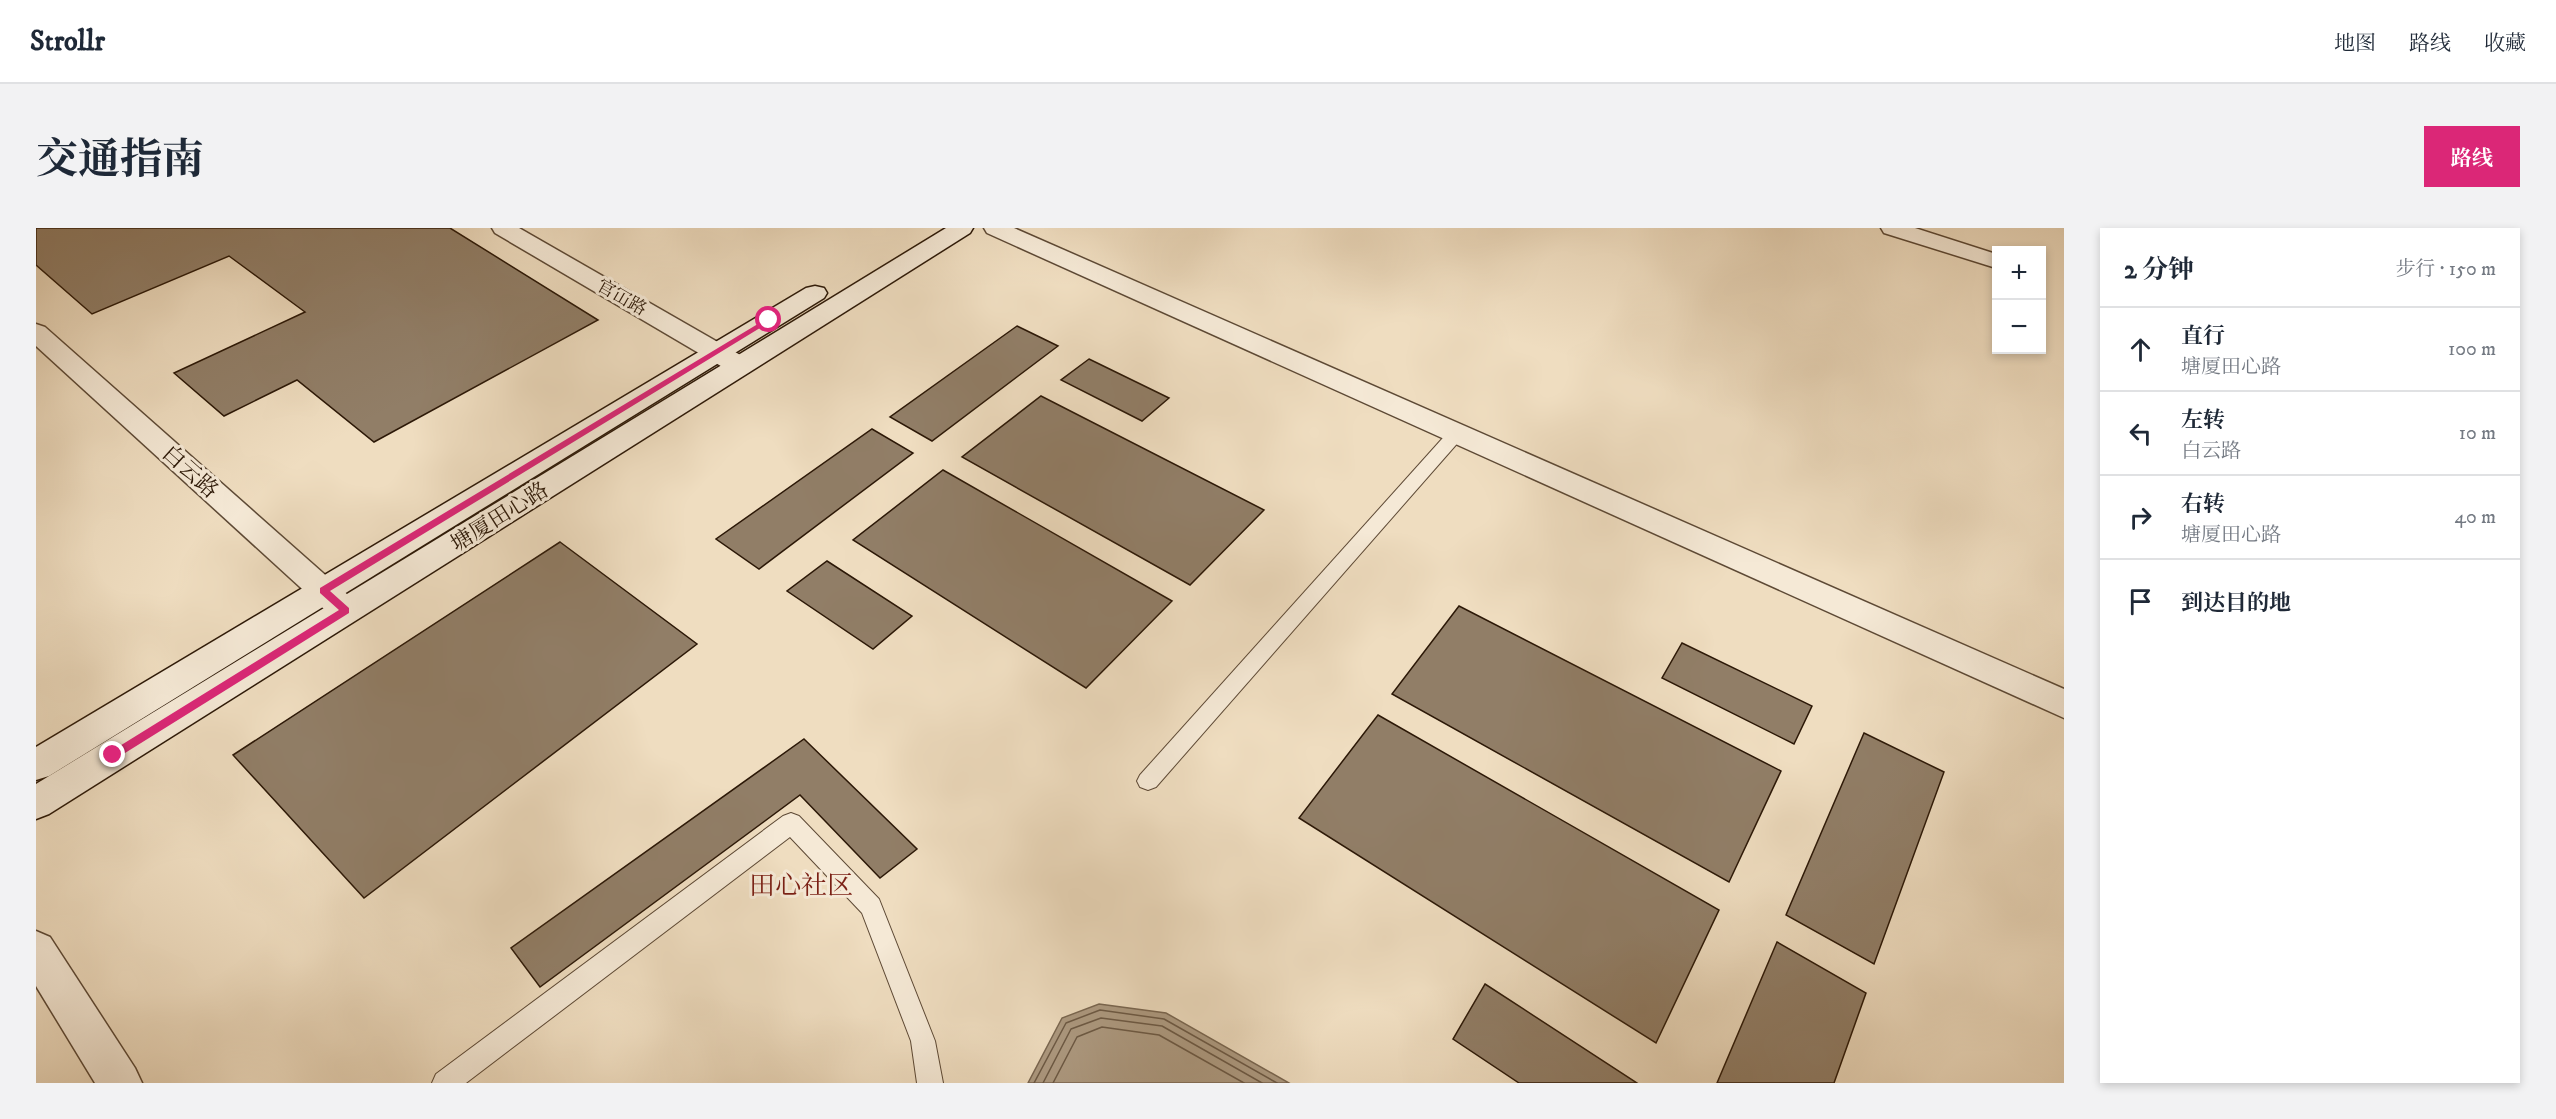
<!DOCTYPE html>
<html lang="zh">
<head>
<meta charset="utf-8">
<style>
	body { margin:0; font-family:"IM FELL DW Pica","Noto Serif SC",serif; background:#f2f2f3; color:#1f2937 }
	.controls { position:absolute; right:18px; top:18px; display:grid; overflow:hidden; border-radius:0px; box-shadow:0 3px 9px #0003 }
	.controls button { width:54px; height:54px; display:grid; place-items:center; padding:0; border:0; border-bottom:2px solid #e0e1e3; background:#fff; color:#1f2937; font:30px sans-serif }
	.stop { position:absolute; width:18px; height:18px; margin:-14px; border:4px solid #db2777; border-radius:50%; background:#fff }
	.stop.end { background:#db2777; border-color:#fff; box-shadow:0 2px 6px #0008 }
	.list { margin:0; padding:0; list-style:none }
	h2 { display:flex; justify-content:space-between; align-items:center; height:78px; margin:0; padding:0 24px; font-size:26px }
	h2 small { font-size:20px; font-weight:400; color:#747a83 }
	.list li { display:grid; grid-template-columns:39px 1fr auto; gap:18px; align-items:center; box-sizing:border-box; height:84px; padding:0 24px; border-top:2px solid #e0e1e3 }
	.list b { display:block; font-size:22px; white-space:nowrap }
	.list p { margin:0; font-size:20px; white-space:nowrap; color:#747a83 }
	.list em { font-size:20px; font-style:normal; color:#747a83 }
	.icon { flex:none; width:33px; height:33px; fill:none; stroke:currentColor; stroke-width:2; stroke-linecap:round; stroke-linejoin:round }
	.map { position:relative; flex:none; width:2028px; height:855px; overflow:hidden; border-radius:0px }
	header { display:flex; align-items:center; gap:36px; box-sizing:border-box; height:84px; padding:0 30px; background:#fff; border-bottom:2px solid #e0e1e3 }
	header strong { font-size:28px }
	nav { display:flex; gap:33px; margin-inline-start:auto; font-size:21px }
	.intro { display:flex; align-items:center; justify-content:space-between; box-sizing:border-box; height:144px; padding:0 36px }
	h1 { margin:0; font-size:42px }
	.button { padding:15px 27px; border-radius:0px; background:#db2777; color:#fff; font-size:21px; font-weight:700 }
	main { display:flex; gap:36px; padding:0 36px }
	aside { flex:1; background:#fff; border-radius:0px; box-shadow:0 3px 9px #0003 }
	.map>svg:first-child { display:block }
</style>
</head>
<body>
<header>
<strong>Strollr</strong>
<nav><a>地图</a><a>路线</a><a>收藏</a></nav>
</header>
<div class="intro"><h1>交通指南</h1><a class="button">路线</a></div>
<main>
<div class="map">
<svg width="2028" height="855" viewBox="0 0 2028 855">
	<rect width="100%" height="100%" fill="#efddc0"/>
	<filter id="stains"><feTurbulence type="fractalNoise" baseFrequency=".00333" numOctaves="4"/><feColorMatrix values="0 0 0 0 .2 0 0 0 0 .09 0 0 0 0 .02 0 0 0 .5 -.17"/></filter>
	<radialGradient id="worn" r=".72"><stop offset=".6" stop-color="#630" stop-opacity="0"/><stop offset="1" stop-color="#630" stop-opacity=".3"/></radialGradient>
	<!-- water -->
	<polygon fill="#ad9a81" stroke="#796650" stroke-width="1.5" points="1063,776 1130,785 1253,855 992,855 1026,790"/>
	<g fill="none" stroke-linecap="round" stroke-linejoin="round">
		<!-- shore -->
		<g stroke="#6c5944" stroke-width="1.5">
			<polyline points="998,855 1030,795 1064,782 1128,791 1241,855"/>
			<polyline points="1007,855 1035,801 1065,790 1126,798 1226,855"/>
			<polyline points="1017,855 1041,809 1066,799 1123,807 1208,855"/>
		</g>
	</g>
	<!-- building -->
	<g fill="#917e67" stroke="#2c1807" stroke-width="1.5">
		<polygon points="0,0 414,0 562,92 338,214 261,152 188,188 138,145 269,84 193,28 56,86 0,37"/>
		<polygon points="981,98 1022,118 896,213 854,189"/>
		<polygon points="1053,131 1133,170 1106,193 1025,152"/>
		<polygon points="1005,168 1228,282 1154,357 926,229"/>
		<polygon points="836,201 877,225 723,341 680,311"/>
		<polygon points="907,242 1136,373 1050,460 817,312"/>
		<polygon points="524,314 661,416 328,670 197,527"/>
		<polygon points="791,333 876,388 837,421 751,363"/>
		<polygon points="1423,378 1745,543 1693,654 1356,466"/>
		<polygon points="1646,415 1776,478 1758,516 1626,450"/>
		<polygon points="1342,487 1683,682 1620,815 1263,590"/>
		<polygon points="1828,505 1908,544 1838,736 1750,687"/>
		<polygon points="768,511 881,621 844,650 764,567 504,759 475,720"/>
		<polygon points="1741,714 1830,765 1798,855 1681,855"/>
		<polygon points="1449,756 1601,855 1483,855 1417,811"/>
	</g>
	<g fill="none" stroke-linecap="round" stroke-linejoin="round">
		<defs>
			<g id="lane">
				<polygon points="1420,201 1426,202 1428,206 1426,210 1120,559 1112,562 1104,559 1101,553 1104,547 1414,202"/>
				<polygon points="755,585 763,588 843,671 899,813 907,855 881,855 875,813 826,685 754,609 430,855 396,855 400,846 747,588"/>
			</g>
			<g id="street">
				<polygon points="456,0 483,0 713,132 717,138 713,144 704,146 695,144 459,5"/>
				<polygon points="948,0 978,0 2028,461 2028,490 951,5"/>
				<polygon points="1845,0 1879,0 1960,26 1960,40 1848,5"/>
				<polygon points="0,96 9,99 321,375 326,383 321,391 310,395 299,391 0,118"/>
				<polygon points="0,703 14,709 99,840 106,855 59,855 0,758"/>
			</g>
			<g id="secondary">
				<polygon points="910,0 937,0 934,5 13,586 0,591 0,556"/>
				<polygon points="779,58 788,60 791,65 788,70 13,548 0,552 0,519 770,60"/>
			</g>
		</defs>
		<!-- lane casing -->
		<use href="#lane" stroke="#5d4935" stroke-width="2"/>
		<!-- street casing -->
		<use href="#street" stroke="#5d4935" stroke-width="3"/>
		<!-- secondary casing -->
		<use href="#secondary" stroke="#2c1807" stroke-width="3"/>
		<!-- lane -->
		<use href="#lane" fill="#f5e9d6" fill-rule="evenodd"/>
		<!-- street -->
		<use href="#street" fill="#f5e9d6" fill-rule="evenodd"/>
		<!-- secondary -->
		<use href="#secondary" fill="#f5e9d6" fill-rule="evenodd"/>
	</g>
	<!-- route -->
	<polygon fill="#db2777" points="730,91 737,92 294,363 313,380 313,385 81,530 74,530 74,524 303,382 284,365 284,360"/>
	<g text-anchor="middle" stroke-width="6" stroke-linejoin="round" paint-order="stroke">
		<!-- far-street labels -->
		<g font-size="18" fill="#2c1807" stroke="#f5e9d6">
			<text transform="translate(586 69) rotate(30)" y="6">官冚路</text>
		</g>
		<!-- street labels -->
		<g font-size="22" fill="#2c1807" stroke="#f5e9d6">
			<text transform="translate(155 243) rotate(42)" y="8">白云路</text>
			<text transform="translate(463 288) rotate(-32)" y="8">塘厦田心路</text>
		</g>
		<!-- quarter labels -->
		<g font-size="26" fill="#7a1f14" stroke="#f5e9d6">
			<text x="765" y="666">田心社区</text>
		</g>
	</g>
	<rect width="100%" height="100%" filter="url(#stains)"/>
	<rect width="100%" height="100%" fill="url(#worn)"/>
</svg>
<div class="controls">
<button>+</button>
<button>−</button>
</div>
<div class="stop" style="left:733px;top:92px"></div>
<div class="stop end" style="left:77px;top:527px"></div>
</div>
<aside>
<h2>2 分钟<small>步行 · 150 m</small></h2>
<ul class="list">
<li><svg class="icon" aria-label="ahead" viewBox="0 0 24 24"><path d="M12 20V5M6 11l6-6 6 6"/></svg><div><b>直行</b><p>塘厦田心路</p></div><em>100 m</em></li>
<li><svg class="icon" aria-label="left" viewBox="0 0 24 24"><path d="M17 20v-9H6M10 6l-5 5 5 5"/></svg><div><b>左转</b><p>白云路</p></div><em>10 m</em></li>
<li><svg class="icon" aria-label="right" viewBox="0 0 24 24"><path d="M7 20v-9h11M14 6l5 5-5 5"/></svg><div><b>右转</b><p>塘厦田心路</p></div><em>40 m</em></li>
<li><svg class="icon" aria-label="arrive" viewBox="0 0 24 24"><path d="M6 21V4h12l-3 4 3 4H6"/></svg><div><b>到达目的地</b></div></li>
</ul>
</aside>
</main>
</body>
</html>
